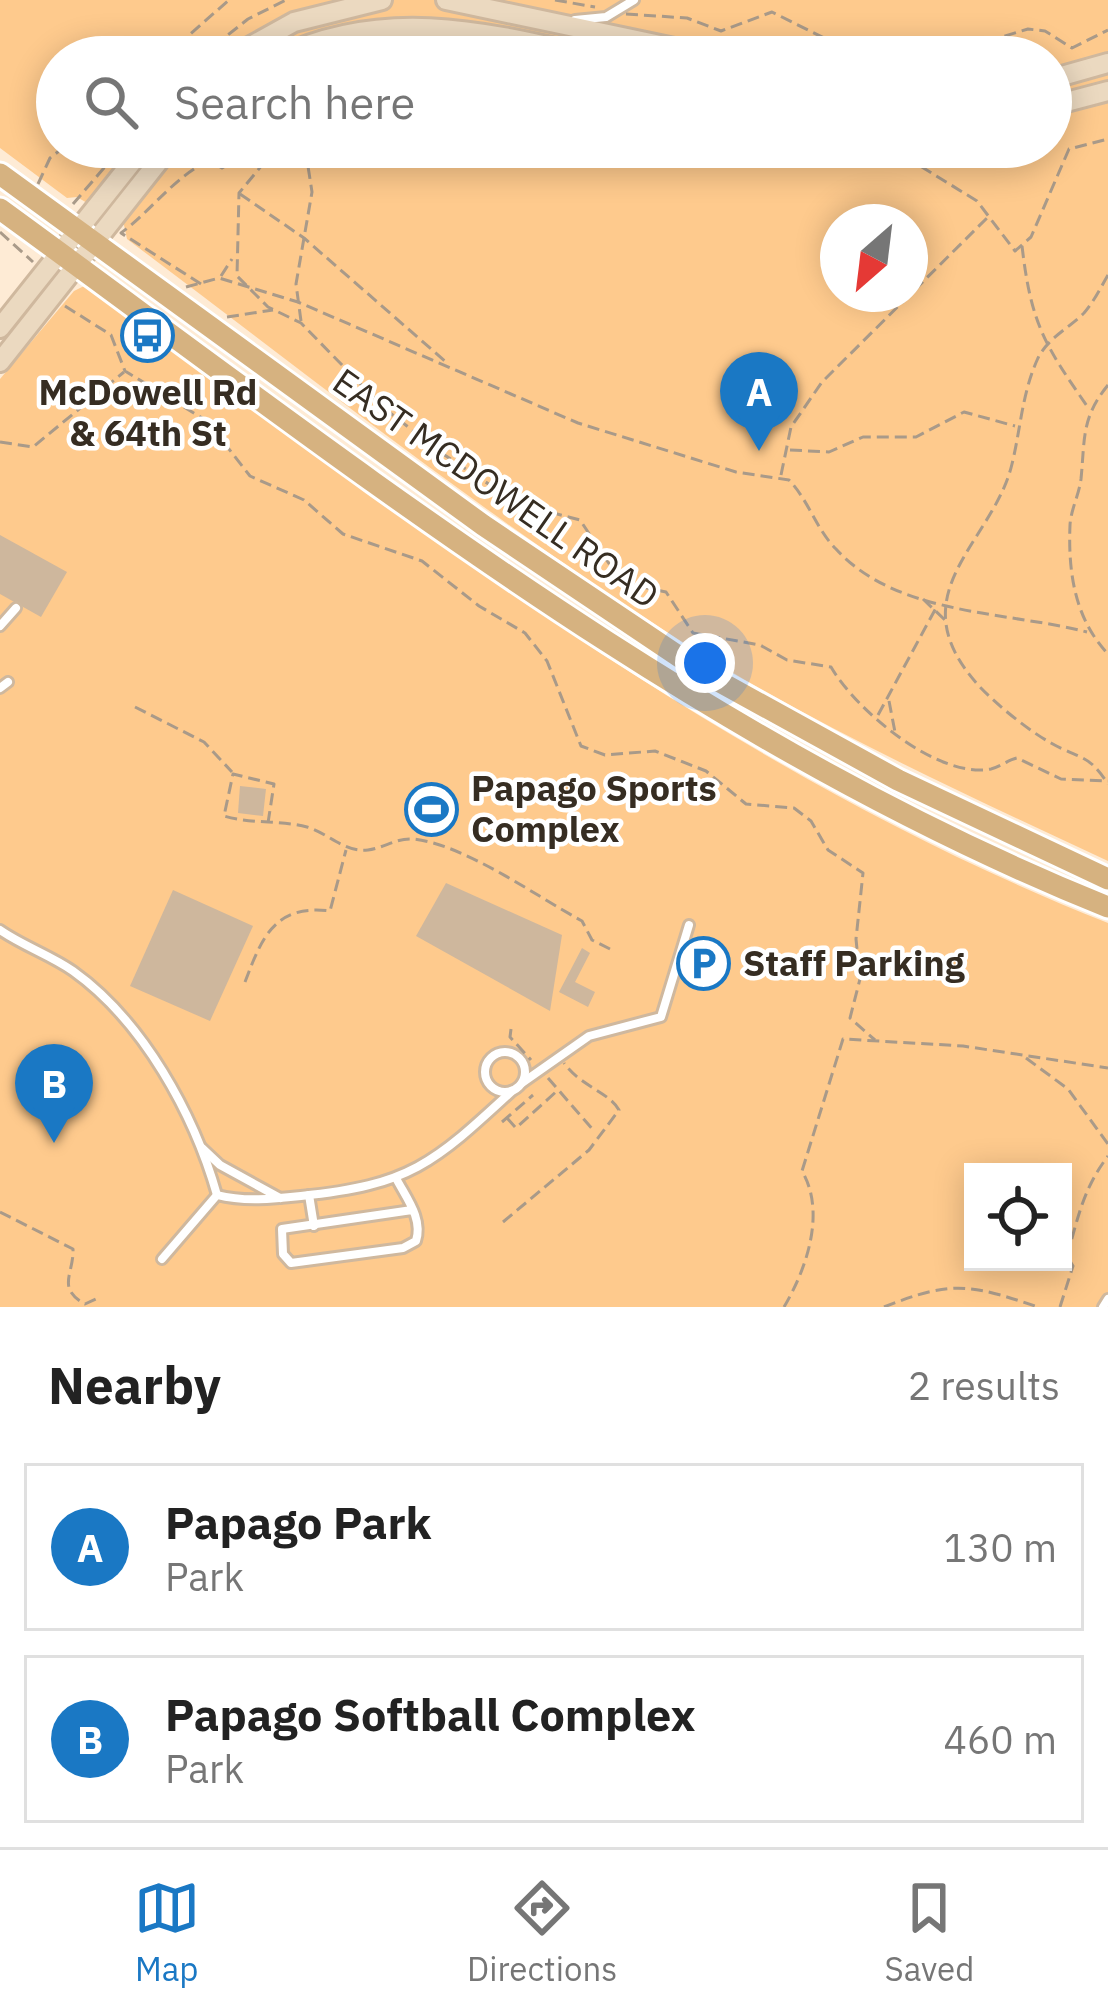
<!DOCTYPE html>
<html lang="en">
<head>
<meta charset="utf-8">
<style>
	body { margin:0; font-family:"IBM Plex Sans",sans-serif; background:#f2f2f2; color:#222 }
	.controls { position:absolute; right:36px; bottom:36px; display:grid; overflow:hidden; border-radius:0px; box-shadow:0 6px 30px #0003 }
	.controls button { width:108px; height:108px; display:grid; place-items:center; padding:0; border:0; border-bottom:3px solid #e0e0e0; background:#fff; color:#222; font:60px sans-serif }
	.compass { position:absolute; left:820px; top:204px; width:108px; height:108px; border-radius:50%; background:#fff; box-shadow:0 6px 30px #0003; rotate:208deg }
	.you { position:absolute; left:705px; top:663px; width:42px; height:42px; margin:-30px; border:9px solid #fff; border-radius:50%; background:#1a73e8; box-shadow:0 0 0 18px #1a73e833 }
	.badge { display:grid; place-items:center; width:78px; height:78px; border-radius:50%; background:#1a78c4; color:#fff; font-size:39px; font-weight:700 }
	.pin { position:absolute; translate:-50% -99px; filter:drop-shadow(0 3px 6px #0008) }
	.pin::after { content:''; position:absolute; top:63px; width:42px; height:36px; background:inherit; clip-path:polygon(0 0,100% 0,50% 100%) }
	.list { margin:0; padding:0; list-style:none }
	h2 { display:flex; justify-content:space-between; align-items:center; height:156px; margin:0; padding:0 48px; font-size:51px }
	h2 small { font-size:39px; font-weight:400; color:#767676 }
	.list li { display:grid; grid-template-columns:78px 1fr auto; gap:36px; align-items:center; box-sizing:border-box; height:168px; margin:0 24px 24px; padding:0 24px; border:3px solid #e0e0e0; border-radius:0px }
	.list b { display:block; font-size:45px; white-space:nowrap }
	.list p { margin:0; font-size:39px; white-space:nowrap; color:#767676 }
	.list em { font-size:39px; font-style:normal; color:#767676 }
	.icon { flex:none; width:66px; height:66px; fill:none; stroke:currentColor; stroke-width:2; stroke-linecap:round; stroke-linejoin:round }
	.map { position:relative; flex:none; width:1108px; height:1307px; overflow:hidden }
	.search { position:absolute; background:#fff; box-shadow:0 6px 30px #0003; left:36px; right:36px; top:36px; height:132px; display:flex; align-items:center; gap:30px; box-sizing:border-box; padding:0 42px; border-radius:66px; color:#767676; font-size:45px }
	.sheet { height:540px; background:#fff }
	nav { display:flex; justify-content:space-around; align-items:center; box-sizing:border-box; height:168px; border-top:3px solid #e0e0e0; background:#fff; font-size:33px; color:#767676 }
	nav a { display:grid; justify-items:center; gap:6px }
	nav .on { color:#1a78c4 }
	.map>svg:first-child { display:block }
</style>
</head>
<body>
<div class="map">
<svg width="1108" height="1307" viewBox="0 0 1108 1307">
	<rect width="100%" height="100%" fill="#feebd5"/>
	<!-- green -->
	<g fill="#feca8d" fill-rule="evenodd">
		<path d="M0 0H1108V861C965 794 821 729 687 645 492 522 311 377 127 239L124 225 77 197 67 198 0 148ZM57 57H1051V147H57ZM838 222H910V294H838Z"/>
		<path d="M88 284C410 524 731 774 1108 923V1307H0V379L74 291ZM973 1172H1063V1262H973Z"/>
	</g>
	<!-- building -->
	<g fill="#ceb79d">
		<polygon points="0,535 67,572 41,617 0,594"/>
		<polygon points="240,786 266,789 263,816 238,813"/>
		<polygon points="446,883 562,935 550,1011 416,936"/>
		<polygon points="173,890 253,926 210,1021 130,986"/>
		<polygon points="582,948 590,953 575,982 595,992 588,1007 559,992"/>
	</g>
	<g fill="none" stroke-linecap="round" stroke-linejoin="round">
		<defs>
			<g id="lane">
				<polyline points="575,20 606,17 634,0"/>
				<polyline points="0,626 16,608"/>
				<polyline points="0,688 8,682"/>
				<path d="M0 930C23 946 50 955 73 971 143 1021 194 1114 217 1195"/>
				<circle cx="505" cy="1072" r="20"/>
				<polyline points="522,1083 589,1036 661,1017 689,925"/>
				<polyline points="202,1148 220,1165 280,1198"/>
				<path d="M397 1180C407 1199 423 1219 416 1241L403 1248 291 1263 283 1254 282 1229 412 1210"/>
				<path d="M217 1195C244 1202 273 1199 301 1196 410 1185 433 1164 512 1091"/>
				<polyline points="309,1195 314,1226"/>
				<polyline points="162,1259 217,1195"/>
				<polyline points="1103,1307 1108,1299"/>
			</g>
			<g id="secondary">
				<polyline points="446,0 717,57"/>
				<polyline points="231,57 294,22 382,0"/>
				<path d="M279 57C386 6 486 32 596 57"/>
				<polyline points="1051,79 1108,63"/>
				<polyline points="1051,106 1108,91"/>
				<polyline points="0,328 144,147"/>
				<polyline points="0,362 170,147"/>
			</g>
			<g id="primary">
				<polyline points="0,174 483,525 702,672 898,780 1108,879"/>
				<path d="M0 209C353 466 699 743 1108 907"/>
			</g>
		</defs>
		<!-- lane casing -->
		<use href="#lane" stroke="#cfb89e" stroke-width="14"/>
		<!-- secondary casing -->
		<use href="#secondary" stroke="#cfb89e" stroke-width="24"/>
		<!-- primary casing -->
		<use href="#primary" stroke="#fff" stroke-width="27"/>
		<!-- path -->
		<g stroke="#a99a89" stroke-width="3" stroke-dasharray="12 6" stroke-linecap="butt">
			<polyline points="555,0 595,7"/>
			<polyline points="626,14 687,18 721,31 772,12 842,47 873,38 969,47 1028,29 1045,31 1072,48 1108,30"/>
			<polyline points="164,57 229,0"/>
			<polyline points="200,57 248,19 286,0"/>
			<polyline points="398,57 418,52 433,57"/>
			<polyline points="84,147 84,149"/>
			<path d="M277 147 239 193 237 276 268 307 301 323 385 409 443 454 519 504 580 520 622 583 666 592 693 633 760 645 787 660 831 667C856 710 937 779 991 769 1000 767 1008 760 1017 758L1061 779 1108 781"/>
			<polyline points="753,147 837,156 863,165 891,148 977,201 1015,251 1031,237 1069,149 1108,139"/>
			<polyline points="38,184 50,158 64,147"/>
			<polyline points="240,194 304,238 446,362"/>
			<polyline points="73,204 122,147"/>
			<polyline points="0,232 33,262"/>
			<path d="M1022 246C1031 323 1044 344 1087 406"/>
			<path d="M1108 275C1101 287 1093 303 1084 313 1069 328 1048 338 1038 358 1022 393 1021 427 1012 464 993 544 894 594 980 687 997 705 1029 731 1051 743 1081 760 1088 753 1108 784"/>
			<polyline points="221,276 232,259"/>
			<path d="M201 284 121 233C151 211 176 175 209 161L222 168 255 150 272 149"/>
			<path d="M186 287 219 278 298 302 578 423 736 472 789 480C809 501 816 529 836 549 897 616 1006 611 1087 632"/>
			<polyline points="65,306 111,335 125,371 207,421 250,476 304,500 343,534 422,561 479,606 525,633 547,661 581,746 605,755 655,751 706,771 746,804 794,808 811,821 828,850 863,873 856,939 860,979 850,1018 875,1040"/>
			<polyline points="227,317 273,310"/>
			<polyline points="301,321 296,284 312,192 305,147"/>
			<path d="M1108 385C1081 418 1085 439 1081 479 1079 495 1071 509 1070 525 1068 573 1075 619 1108 654"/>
			<polyline points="0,442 33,447 124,372"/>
			<polyline points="790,450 829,452 863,437 916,437 964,412 1015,426"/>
			<polyline points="781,475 791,427 822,382 988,217"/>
			<polyline points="923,599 946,621"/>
			<polyline points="889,701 895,732"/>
			<polyline points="135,707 204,742 232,772"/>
			<polyline points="878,715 936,608"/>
			<path d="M268 823 274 784 233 774 224 816C251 824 280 820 307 827 328 833 345 853 368 850 384 848 396 838 413 839 464 844 536 896 582 921L592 940 610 949"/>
			<path d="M245 982C262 937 275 904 330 911L346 850"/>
			<polyline points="511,1029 510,1037 531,1060"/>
			<polyline points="1026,1058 1068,1089 1108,1144"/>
			<polyline points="548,1078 594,1131"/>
			<polyline points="507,1118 516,1128 558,1090"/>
			<polyline points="502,1122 533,1095"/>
			<path d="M0 1212 73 1249C74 1274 56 1288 85 1304L96 1299"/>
			<path d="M503 1222 589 1150 619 1110C609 1092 580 1086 564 1063"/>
			<path d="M784 1307C807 1268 826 1212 802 1171L843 1039 963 1046 1108 1068"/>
			<path d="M884 1307C952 1280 970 1284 1038 1307"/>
			<path d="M1060 1307 1073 1266 1067 1256C1078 1218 1083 1189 1108 1156"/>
		</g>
		<!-- lane -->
		<use href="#lane" stroke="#fff" stroke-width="8"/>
		<!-- secondary -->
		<use href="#secondary" stroke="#ebd9c0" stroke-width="18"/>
		<!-- primary -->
		<use href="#primary" stroke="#d6b280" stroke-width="21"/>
	</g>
	<!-- icons -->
	<defs>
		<symbol id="bus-ring" viewBox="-11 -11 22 22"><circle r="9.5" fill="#fff" stroke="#1a78c4" stroke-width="1.5"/><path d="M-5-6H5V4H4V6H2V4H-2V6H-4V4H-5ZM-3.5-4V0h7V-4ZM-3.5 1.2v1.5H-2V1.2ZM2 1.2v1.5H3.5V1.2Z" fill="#1a78c4"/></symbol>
		<symbol id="stadium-ring" viewBox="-11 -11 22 22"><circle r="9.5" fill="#fff" stroke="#1a78c4" stroke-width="1.5"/><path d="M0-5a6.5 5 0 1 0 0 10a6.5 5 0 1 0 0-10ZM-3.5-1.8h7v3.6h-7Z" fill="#1a78c4"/></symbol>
		<symbol id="parking-ring" viewBox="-11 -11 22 22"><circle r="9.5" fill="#fff" stroke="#1a78c4" stroke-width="1.5"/><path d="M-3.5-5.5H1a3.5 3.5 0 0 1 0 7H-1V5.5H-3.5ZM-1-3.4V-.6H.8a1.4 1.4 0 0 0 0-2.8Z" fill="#1a78c4"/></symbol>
	</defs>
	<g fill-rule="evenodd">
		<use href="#bus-ring" x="118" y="306" width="59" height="59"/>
		<use href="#stadium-ring" x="402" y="780" width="59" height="59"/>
		<use href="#parking-ring" x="674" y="934" width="59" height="59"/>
	</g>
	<g text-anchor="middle" stroke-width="9" stroke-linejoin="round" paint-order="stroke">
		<!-- poi labels -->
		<g font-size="36" font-weight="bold" fill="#362d22" stroke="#fff" text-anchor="start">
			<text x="148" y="405" text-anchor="middle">McDowell Rd<tspan x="148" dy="41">&amp; 64th St</tspan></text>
			<text x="471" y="801">Papago Sports<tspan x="471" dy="41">Complex</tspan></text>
			<text x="743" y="976">Staff Parking</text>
		</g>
		<!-- street labels -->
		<g font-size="36" fill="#362d22" stroke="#fff">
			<text transform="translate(496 488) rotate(35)" y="13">EAST MCDOWELL ROAD</text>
		</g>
	</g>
</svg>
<div class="controls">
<button><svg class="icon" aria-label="locate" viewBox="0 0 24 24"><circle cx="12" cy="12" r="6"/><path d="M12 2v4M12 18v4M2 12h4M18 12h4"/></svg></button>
</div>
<svg class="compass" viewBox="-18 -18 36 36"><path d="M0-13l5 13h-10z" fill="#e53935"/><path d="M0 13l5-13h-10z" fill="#767676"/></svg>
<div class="you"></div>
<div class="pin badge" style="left:759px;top:451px">A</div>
<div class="pin badge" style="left:54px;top:1143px">B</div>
<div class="search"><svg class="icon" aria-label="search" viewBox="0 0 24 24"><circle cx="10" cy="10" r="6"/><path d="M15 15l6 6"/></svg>Search here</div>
</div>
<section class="sheet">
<h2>Nearby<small>2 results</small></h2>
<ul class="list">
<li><span class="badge">A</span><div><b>Papago Park</b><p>Park</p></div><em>130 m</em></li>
<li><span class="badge">B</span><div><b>Papago Softball Complex</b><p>Park</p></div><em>460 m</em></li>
</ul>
</section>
<nav>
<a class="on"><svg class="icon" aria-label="map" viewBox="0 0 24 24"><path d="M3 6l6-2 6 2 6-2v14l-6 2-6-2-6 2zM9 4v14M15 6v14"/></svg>Map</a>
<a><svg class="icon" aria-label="directions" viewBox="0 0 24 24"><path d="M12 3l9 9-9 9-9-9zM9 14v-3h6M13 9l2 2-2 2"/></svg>Directions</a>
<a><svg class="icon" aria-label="saved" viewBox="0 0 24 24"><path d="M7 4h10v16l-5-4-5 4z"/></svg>Saved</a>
</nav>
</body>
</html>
